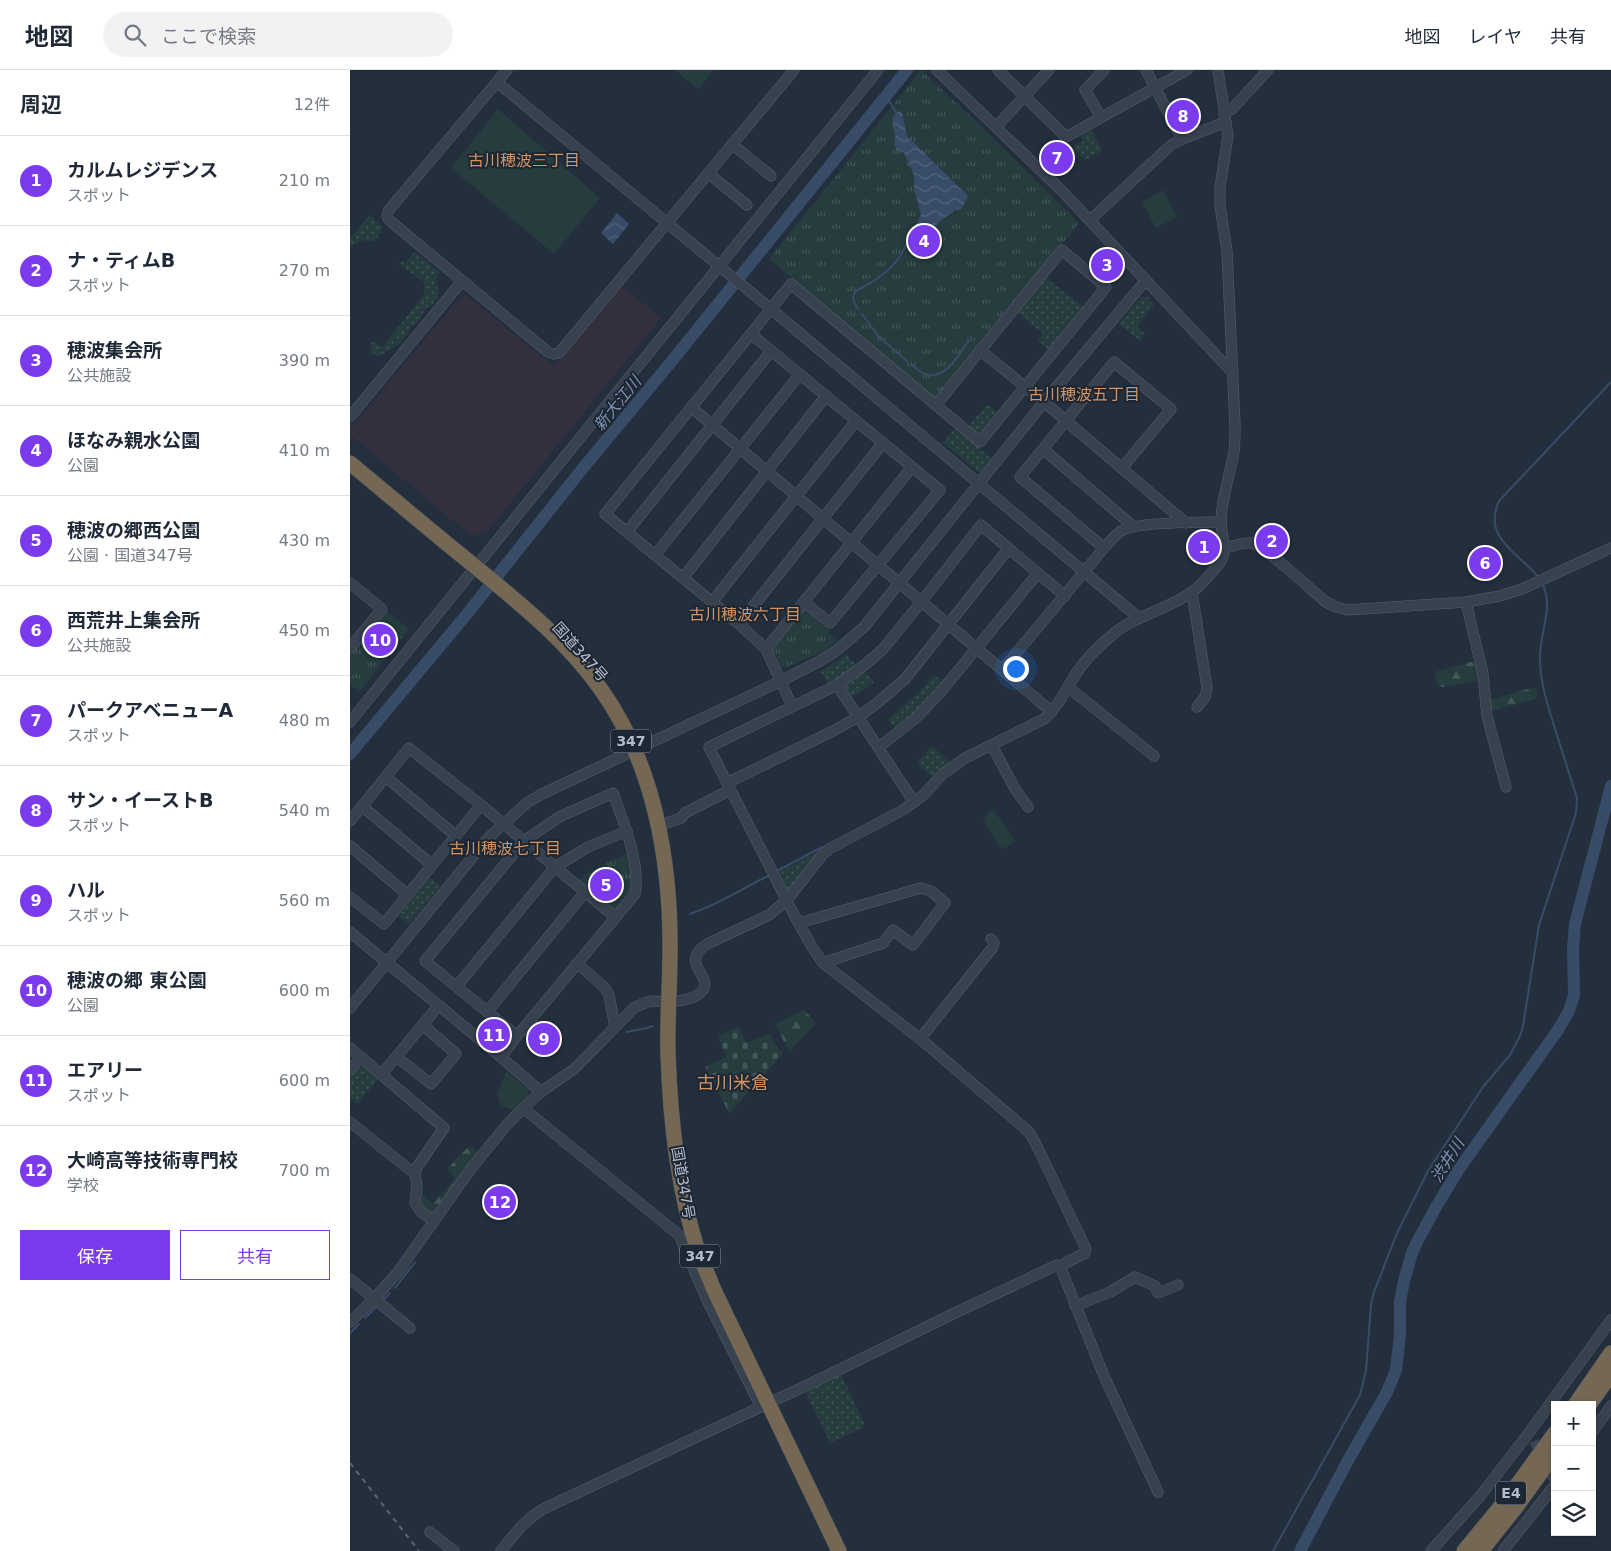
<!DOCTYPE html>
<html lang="ja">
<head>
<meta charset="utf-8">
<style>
	body { margin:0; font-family:"DejaVu Sans","Noto Sans JP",sans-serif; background:#f2f2f3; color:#1f2937 }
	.controls { position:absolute; right:15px; bottom:15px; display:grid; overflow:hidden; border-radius:0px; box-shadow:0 1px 4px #0004 }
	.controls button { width:45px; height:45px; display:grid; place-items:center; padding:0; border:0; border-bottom:1px solid #e0e1e3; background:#fff; color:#1f2937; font:25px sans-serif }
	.you { position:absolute; left:665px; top:598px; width:18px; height:18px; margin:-12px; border:4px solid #fff; border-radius:50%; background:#1a73e8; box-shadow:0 0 0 8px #1a73e833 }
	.badge { display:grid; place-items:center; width:32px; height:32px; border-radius:50%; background:#7c3aed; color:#fff; font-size:16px; font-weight:700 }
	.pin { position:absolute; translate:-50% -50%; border:2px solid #fff; box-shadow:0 1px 5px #0006 }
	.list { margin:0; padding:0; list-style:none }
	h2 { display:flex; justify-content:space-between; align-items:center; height:65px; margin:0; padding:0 20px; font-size:21px }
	h2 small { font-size:16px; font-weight:400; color:#747a83 }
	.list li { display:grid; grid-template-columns:32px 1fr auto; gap:15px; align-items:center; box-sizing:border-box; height:90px; padding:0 20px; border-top:1px solid #e0e1e3 }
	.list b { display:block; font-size:19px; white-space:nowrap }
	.list p { margin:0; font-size:16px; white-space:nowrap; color:#747a83 }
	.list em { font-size:16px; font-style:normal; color:#747a83 }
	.actions { display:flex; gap:10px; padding:15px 20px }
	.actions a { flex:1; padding:11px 0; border:1px solid #7c3aed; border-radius:0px; text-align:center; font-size:18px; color:#7c3aed }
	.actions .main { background:#7c3aed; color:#fff }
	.icon { flex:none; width:28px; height:28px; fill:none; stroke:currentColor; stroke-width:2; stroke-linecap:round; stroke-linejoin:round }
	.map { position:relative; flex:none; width:1261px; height:1481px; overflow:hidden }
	header { display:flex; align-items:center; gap:30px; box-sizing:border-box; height:70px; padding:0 25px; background:#fff; border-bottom:1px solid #e0e1e3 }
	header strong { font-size:24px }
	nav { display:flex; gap:28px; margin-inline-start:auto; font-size:18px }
	.search { width:350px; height:45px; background:#f2f2f3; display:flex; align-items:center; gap:12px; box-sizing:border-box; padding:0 18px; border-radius:28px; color:#747a83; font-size:19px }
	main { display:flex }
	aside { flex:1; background:#fff }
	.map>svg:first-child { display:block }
</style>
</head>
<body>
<header>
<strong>地図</strong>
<div class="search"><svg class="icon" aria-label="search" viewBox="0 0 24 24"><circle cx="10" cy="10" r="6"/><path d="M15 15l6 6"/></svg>ここで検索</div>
<nav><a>地図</a><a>レイヤ</a><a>共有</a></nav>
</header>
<main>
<aside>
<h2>周辺<small>12件</small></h2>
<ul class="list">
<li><span class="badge">1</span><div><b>カルムレジデンス</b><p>スポット</p></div><em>210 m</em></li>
<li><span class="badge">2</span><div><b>ナ・ティムB</b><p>スポット</p></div><em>270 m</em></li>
<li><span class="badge">3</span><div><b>穂波集会所</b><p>公共施設</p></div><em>390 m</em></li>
<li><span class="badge">4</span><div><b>ほなみ親水公園</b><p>公園</p></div><em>410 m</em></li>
<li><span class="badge">5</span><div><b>穂波の郷西公園</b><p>公園 · 国道347号</p></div><em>430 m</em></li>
<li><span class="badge">6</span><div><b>西荒井上集会所</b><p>公共施設</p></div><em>450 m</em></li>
<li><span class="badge">7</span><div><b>パークアベニューA</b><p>スポット</p></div><em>480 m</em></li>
<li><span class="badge">8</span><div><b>サン・イーストB</b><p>スポット</p></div><em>540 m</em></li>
<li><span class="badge">9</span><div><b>ハル</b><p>スポット</p></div><em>560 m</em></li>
<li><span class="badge">10</span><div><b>穂波の郷 東公園</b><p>公園</p></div><em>600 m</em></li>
<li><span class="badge">11</span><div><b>エアリー</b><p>スポット</p></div><em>600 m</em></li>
<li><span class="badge">12</span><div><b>大崎高等技術専門校</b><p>学校</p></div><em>700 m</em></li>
</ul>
<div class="actions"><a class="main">保存</a><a>共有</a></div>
</aside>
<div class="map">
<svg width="1261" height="1481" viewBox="0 0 1261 1481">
	<defs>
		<pattern id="grass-dots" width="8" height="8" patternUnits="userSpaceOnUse" patternTransform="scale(1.25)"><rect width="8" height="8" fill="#263c3f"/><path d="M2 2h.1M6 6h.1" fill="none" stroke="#435659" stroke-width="1.8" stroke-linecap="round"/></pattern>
		<pattern id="forest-firs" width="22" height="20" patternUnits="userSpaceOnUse" patternTransform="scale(1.25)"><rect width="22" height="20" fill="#263c3f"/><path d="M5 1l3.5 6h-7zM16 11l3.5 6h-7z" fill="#435659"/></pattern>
		<pattern id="cemetery-stones" width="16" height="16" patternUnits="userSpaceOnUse" patternTransform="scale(1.25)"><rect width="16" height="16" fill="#263c3f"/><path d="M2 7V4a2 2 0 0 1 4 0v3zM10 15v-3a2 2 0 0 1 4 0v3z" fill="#435659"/></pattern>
		<pattern id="park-tufts" width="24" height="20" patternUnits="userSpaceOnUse" patternTransform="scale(1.25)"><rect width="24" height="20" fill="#263c3f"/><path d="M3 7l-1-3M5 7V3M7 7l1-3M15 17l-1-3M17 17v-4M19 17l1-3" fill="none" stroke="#435659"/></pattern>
		<pattern id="water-waves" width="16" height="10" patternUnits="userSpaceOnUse" patternTransform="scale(1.25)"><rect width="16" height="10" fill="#394c67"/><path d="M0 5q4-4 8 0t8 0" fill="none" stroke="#53647b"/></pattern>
	</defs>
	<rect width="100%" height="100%" fill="#242f3e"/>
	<!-- medical -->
	<polygon fill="#32303f" points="270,214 311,248 136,463 121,466 0,365 0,359 110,227 116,225 204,296"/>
	<!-- grass -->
	<g fill="url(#grass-dots)">
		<polygon points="741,60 752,81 735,90 723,78 733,71 731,66"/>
		<polygon points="20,145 33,157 25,172 14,170 2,176 0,174 0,168"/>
		<path d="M65 181 89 202 86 209 89 223 87 228 85 232 74 240 71 249 59 259 58 264 49 275C40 275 23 301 20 273L25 272 32 277 74 225V212L49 194 51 192H56Z"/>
		<polygon points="694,206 734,237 700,281 688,271 693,263 666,242"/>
		<polygon points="791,227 797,227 804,235 787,257 795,264 790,271 769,254"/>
		<polygon points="637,334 649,343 632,365 627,365 617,358"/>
		<polygon points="605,358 643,389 633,401 628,402 593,373"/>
		<polygon points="496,585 508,597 479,615 471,602"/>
		<polygon points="514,600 524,612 500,629 493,619 495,614"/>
		<polygon points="584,605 595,613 586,624 547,660 538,649 567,624"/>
		<polygon points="582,676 600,692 582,707 567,693"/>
		<polygon points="471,780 441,820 437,820 429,802"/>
		<polygon points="79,807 90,816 59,855 48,846"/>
		<polygon points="15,997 29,1008 8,1034 0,1028 0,1006 6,998"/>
		<polygon points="490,1302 514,1353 512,1358 480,1373 454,1319"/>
	</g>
	<!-- forest -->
	<g fill="url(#forest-firs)">
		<polygon points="1124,591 1127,591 1129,608 1126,611 1093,617 1090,617 1087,614 1084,602"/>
		<polygon points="1181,618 1186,618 1188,624 1186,629 1142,641 1138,637 1139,630"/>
		<polygon points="454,940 466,953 439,982 425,954"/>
		<polygon points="118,1077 123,1078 127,1082 126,1084 82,1145 70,1134 70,1126 74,1126 81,1133 84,1132 104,1110 105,1107 98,1100 99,1097"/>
	</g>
	<!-- cemetery -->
	<polygon fill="url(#cemetery-stones)" points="389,957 396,973 420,964 432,985 379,1043 355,997 376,987 368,966"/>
	<!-- park -->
	<g fill="url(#park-tufts)">
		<polygon points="571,0 628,53 729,153 586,330 419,189"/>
		<polygon points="453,538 479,560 479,563 488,571 472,582 436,597 431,597 422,577"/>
		<polygon points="34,539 59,559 9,622 0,614 0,582"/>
		<polygon points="278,783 282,808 283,821 269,841 262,842 226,812 242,800"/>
	</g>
	<!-- garden -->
	<g fill="#263c3f">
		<polygon points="325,0 364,0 348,20"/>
		<polygon points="148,39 250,128 204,184 101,98"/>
		<polygon points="813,120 827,147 806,158 792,132"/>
		<polygon points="643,739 665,771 652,780 633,751 637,744"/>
		<polygon points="156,1001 179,1020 177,1026 163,1040 151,1036 147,1024"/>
	</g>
	<!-- water -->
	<g fill="url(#water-waves)">
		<path d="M549 41 552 43 557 66 618 126 612 138 608 141 605 140 590 151 583 159 576 160 567 169 563 167 561 164 571 145 564 119V105L554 83 547 80 544 74C549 58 535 50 549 41Z"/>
		<polygon points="267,143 279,154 263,174 251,163"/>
	</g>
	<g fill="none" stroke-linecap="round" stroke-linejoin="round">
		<!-- stream -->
		<g stroke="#394c67" stroke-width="2">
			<polyline points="536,26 547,44"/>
			<path d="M508 239C505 233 500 228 506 221 523 212 540 202 550 186 555 179 557 171 563 165"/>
			<polyline points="512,244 529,267 557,291"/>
			<path d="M562 295C566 298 570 302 575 304 595 312 610 283 619 270"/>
			<path d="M1188 507C1168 482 1132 468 1149 431L1261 312"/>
			<polyline points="429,800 472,777"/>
			<path d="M340 844C368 835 391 819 418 806"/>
			<polyline points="276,962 297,958 303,956"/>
			<polyline points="45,1218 65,1192"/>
			<polyline points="32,1231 40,1223"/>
			<polyline points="15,1248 27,1236"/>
			<polyline points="0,1263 9,1254"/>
			<path d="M923 1481 1010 1325 1016 1301 1021 1234 1024 1222 1047 1163 1078 1101 1133 1017 1160 985 1170 966 1173 956 1189 855 1226 743 1227 728C1220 706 1213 684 1206 662 1198 636 1189 611 1190 584 1191 559 1204 536 1192 513"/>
		</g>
		<!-- river -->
		<g stroke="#394c67" stroke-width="12">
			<polyline points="0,684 117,544 233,398 317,297 557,0"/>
			<polyline points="950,1481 996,1394 1037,1322 1046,1300 1050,1265 1050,1232 1054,1211 1062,1183 1067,1172 1086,1137 1109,1099 1208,960 1219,941 1224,925 1223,878 1225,854 1261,716"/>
		</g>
		<!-- minor-tunnel -->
		<polyline stroke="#3a4453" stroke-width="10" stroke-dasharray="10 5" stroke-linecap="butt" points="1184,1371 1192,1386"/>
		<defs>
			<g id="minor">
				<polyline points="157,0 38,141 37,146 39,150 198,282 203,284 209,283 444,0"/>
				<polyline points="587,0 712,121 883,303"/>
				<polyline points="648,0 716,67 837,0"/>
				<polyline points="796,0 832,69"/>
				<polyline points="147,12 421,239 789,548"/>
				<polyline points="874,43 882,39 918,0"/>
				<polyline points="751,47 735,20 754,0"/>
				<polyline points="646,57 699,0"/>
				<polyline points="382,74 421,106"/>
				<polyline points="358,103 397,135"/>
				<polyline points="740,150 821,75 832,69 876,52"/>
				<polyline points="401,264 590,420 480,553 454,532"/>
				<polyline points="630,280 694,332 836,453"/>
				<polyline points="341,337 702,642"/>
				<polyline points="0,347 112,211"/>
				<polyline points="693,379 784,457"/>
				<polyline points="277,462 421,281"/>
				<polyline points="754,478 670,407 764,292 821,339 772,398"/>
				<path d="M875 478C883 476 893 472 902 473 913 475 964 522 976 532L986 537 998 540 1116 532 1150 526 1172 519 1261 478"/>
				<polyline points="305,485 450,304"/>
				<polyline points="333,508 476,326"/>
				<polyline points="0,513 32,539 0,578"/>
				<polyline points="842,522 857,618 855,627 847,637"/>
				<polyline points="715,526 631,455 572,531 533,579 517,593 487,615 359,677 442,841 462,877 473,893 574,972 679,1062 686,1074 736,1179 735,1183 710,1196 754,1306 808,1422"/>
				<polyline points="362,532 506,351"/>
				<polyline points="1116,532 1133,604 1137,646 1156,717"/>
				<polyline points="389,554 533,373"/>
				<polyline points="416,579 562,397"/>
				<path d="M653 599 754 478C759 472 764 466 771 461 785 452 852 452 871 452"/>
				<polyline points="487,615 564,732"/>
				<polyline points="718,617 804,686"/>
				<path d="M442 636 416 579 389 554 255 444 441 214C504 266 567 319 630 372L756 217 712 180 586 335"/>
				<polyline points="0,652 528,0"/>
				<polyline points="640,676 645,681 665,719 678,737"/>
				<polyline points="529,677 565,649 589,624 688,503"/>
				<polyline points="36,707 106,766"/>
				<polyline points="377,713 483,661 508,647 526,634 555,609 659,478"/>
				<path d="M263 723C273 750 291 795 285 824L167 966 75 891 174 771 209 747Z"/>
				<polyline points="12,736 82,795"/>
				<polyline points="0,751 59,678 131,735 265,847"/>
				<polyline points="317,753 331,748 335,743 380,720"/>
				<polyline points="0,776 58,825"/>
				<polyline points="0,827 34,854 131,735"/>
				<polyline points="449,853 571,818 581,821 595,833 563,875 543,860 533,873 473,893"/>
				<polyline points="0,862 151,987 191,1022"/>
				<polyline points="227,893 255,918 259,925 265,957"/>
				<polyline points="107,916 205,797 238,777 277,761"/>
				<polyline points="0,938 138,768 178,732 192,724 431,611 470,591 486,581 514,557 694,332 796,210"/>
				<polyline points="137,942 235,822"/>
				<polyline points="570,969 643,877 644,873 641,869"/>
				<polyline points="0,978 94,1058 67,1097 65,1104 67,1116 65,1133 71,1142 84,1150"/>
				<polyline points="47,987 81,1014 106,984 73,955"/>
				<polyline points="151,987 167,966"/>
				<polyline points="0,1000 11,987"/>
				<polyline points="32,1004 89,935"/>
				<polyline points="173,1038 329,1165 357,1230 411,1337"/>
				<polyline points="0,1052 65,1104"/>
				<polyline points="0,1209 60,1258"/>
				<polyline points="725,1236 760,1222 785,1207 805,1216 808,1223 828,1215"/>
				<path d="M0 1252 24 1229 48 1202 120 1100 154 1058 173 1038 191 1022 224 999 284 938C290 935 295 932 302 931 308 931 313 932 318 932 327 932 342 929 349 924 370 908 326 895 357 874L419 845 437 830 472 785 479 779 553 740 572 726 594 703 615 688 694 649C709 636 716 619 727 602 736 589 749 576 761 566 785 545 817 540 842 522 853 514 862 502 871 491 878 477 871 465 871 450 872 427 880 404 884 382 885 373 885 364 885 355L877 181 870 135V117L878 66 868 0"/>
				<polyline points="1242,1362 1261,1336"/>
				<polyline points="1201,1403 1205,1408"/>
				<polyline points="80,1462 104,1481"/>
				<path d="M151 1481C165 1463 174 1451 193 1439L468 1310 609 1241 707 1195 710 1196"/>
				<polyline points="1081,1481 1131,1425 1178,1364 1261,1250"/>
				<polyline points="1153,1481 1205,1415"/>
			</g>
			<g id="highway">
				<path d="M0 393C41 427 81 461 122 494 168 532 215 569 250 618 304 693 321 791 320 882 320 916 317 950 318 983 320 1045 328 1119 347 1178 351 1191 358 1204 363 1218L489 1481"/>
				<polyline points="1225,1335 1261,1283"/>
				<polyline points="1239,1335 1261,1304"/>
				<polyline points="1114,1481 1157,1429 1205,1363"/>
				<polyline points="1131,1481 1166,1437 1205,1383"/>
			</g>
		</defs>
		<!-- minor casing -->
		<use href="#minor" stroke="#565f6c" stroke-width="11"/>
		<!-- highway casing -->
		<use href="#highway" stroke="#434c59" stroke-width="16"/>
		<!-- minor -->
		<use href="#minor" stroke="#38414e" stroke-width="10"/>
		<!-- highway -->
		<use href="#highway" stroke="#746855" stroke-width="15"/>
		<!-- rail -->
		<polyline stroke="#5a6575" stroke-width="2" stroke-dasharray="5 5" stroke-linecap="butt" points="0,1393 69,1481"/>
	</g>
	<g text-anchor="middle" stroke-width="4" stroke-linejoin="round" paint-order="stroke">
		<!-- shield labels -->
		<g fill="#1d2633" stroke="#878f9c" stroke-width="1">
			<rect x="261" y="659.5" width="40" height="23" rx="4"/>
			<rect x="330" y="1174.5" width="40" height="23" rx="4"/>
			<rect x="1146" y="1411.5" width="30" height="23" rx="4"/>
		</g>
		<g font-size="14" font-weight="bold" fill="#b4bcc9">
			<text x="281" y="676">347</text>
			<text x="350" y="1191">347</text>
			<text x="1161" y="1428">E4</text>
		</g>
		<!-- street labels -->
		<g font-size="15" fill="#b4bcc9" stroke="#1d2633">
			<text transform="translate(230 582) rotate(48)" y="5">国道347号</text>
			<text transform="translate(333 1113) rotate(80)" y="5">国道347号</text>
		</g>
		<!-- neighbourhood labels -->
		<g font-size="16" fill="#d59563" stroke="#1d2633">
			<text x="174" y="96">古川穂波三丁目</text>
			<text x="734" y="330">古川穂波五丁目</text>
			<text x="395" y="550">古川穂波六丁目</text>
			<text x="155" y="784">古川穂波七丁目</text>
		</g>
		<!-- water labels -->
		<g font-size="16" font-style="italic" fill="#7c92b1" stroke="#1d2633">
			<text transform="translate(267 333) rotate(-51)" y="6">新大江川</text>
			<text transform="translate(1097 1090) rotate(-58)" y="6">渋井川</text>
		</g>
		<!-- quarter labels -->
		<g font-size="18" fill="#d59563" stroke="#1d2633">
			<text x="383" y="1019">古川米倉</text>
		</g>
	</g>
</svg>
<div class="controls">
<button>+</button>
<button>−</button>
<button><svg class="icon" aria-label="layers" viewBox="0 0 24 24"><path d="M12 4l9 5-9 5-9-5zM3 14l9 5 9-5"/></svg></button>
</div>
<div class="you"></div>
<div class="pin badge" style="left:854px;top:477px">1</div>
<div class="pin badge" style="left:922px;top:471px">2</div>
<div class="pin badge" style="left:757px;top:195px">3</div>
<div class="pin badge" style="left:574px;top:171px">4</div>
<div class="pin badge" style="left:256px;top:815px">5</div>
<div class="pin badge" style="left:1135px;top:493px">6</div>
<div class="pin badge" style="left:707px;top:88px">7</div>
<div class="pin badge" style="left:833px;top:46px">8</div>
<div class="pin badge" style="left:194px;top:969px">9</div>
<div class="pin badge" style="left:30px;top:570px">10</div>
<div class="pin badge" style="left:144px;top:965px">11</div>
<div class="pin badge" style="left:150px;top:1132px">12</div>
</div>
</main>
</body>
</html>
